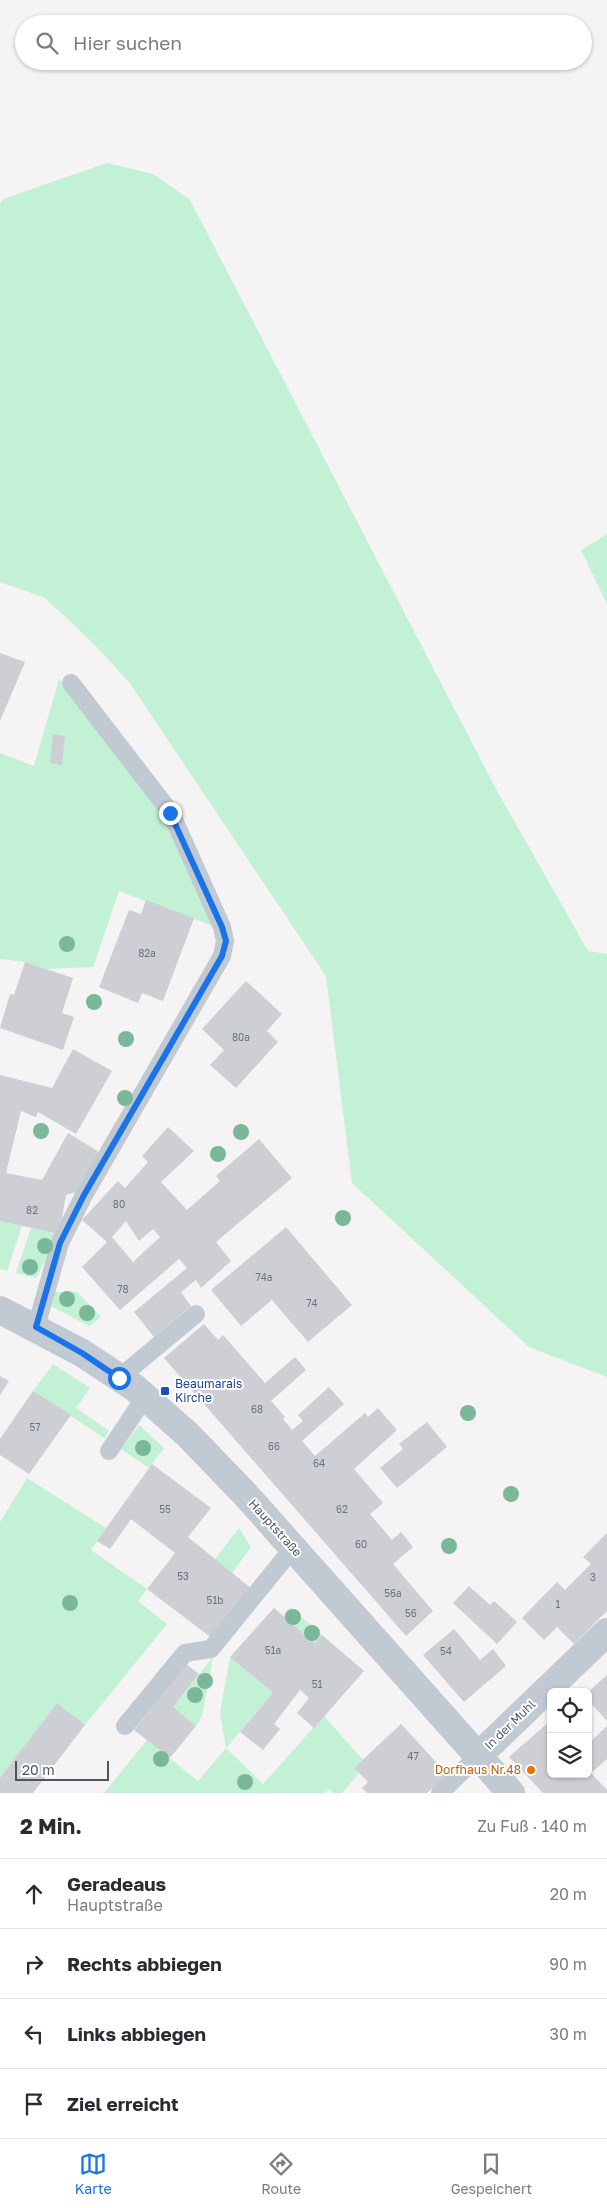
<!DOCTYPE html>
<html lang="de">
<head>
<meta charset="utf-8">
<style>
	body { margin:0; font-family:"Golos Text",sans-serif; background:#f7f7f7; color:#2b2b33 }
	.controls { position:absolute; right:15px; bottom:15px; display:grid; overflow:hidden; border-radius:8px; box-shadow:0 1px 4px #0004 }
	.controls button { width:45px; height:45px; display:grid; place-items:center; padding:0; border:0; border-bottom:1px solid #e1e1e2; background:#fff; color:#2b2b33; font:25px sans-serif }
	.scale { position:absolute; left:15px; bottom:12px; width:94px; box-sizing:border-box; padding-left:5px; border:2px solid #4a5661; border-top:0; font-size:14px; line-height:18px; white-space:nowrap; color:#4a5661; -webkit-text-stroke:4px #fff; paint-order:stroke }
	.stop { position:absolute; width:15px; height:15px; margin:-11px; border:4px solid #1a73e8; border-radius:50%; background:#fff }
	.stop.end { background:#1a73e8; border-color:#fff; box-shadow:0 1px 5px #0008 }
	.list { margin:0; padding:0; list-style:none }
	h2 { display:flex; justify-content:space-between; align-items:center; height:65px; margin:0; padding:0 20px; font-size:21px }
	h2 small { font-size:16px; font-weight:400; color:#7c7c81 }
	.list li { display:grid; grid-template-columns:32px 1fr auto; gap:15px; align-items:center; box-sizing:border-box; height:70px; padding:0 20px; border-top:1px solid #e1e1e2 }
	.list b { display:block; font-size:19px; white-space:nowrap }
	.list p { margin:0; font-size:16px; white-space:nowrap; color:#7c7c81 }
	.list em { font-size:16px; font-style:normal; color:#7c7c81 }
	.icon { flex:none; width:28px; height:28px; fill:none; stroke:currentColor; stroke-width:2; stroke-linecap:round; stroke-linejoin:round }
	.map { position:relative; flex:none; width:607px; height:1793px; overflow:hidden }
	.search { position:absolute; background:#fff; box-shadow:0 1px 4px #0004; left:15px; right:15px; top:15px; height:55px; display:flex; align-items:center; gap:12px; box-sizing:border-box; padding:0 18px; border-radius:28px; color:#7c7c81; font-size:19px }
	.sheet { height:345px; background:#fff }
	nav { display:flex; justify-content:space-around; align-items:center; box-sizing:border-box; height:70px; border-top:1px solid #e1e1e2; background:#fff; font-size:14px; color:#7c7c81 }
	nav a { display:grid; justify-items:center; gap:2px }
	nav .on { color:#1a73e8 }
	.map>svg:first-child { display:block }
</style>
</head>
<body>
<div class="map">
<svg width="607" height="1793" viewBox="0 0 607 1793">
	<rect width="100%" height="100%" fill="#f5f3f3"/>
	<!-- green -->
	<g fill="#c3f1d5">
		<polygon points="107,163 153,174 190,200 496,789 588,951 607,954 607,1377 529,1347 352,1183 326,976 129,682 93,643 45,598 0,582 0,204 3,199"/>
		<polygon points="607,534 607,604 581,550"/>
		<polygon points="59,679 166,819 213,926 119,891 93,967 46,969 25,962 0,959 0,753 34,766"/>
		<polygon points="0,1221 22,1226 7,1271 0,1269"/>
		<polygon points="31,1228 59,1234 36,1278 16,1273"/>
		<polygon points="55,1292 77,1292 101,1317 89,1326 51,1306"/>
		<polygon points="53,1364 90,1388 76,1408 109,1431 104,1438 33,1391"/>
		<polygon points="139,1425 164,1448 149,1468 121,1449"/>
		<polygon points="27,1478 106,1528 91,1550 147,1589 138,1601 167,1624 85,1725 56,1705 0,1778 0,1522"/>
		<polygon points="239,1528 251,1547 232,1573 215,1559"/>
		<polygon points="290,1607 322,1635 315,1643 283,1615"/>
		<polygon points="213,1657 202,1716 196,1726 173,1707"/>
		<polygon points="230,1657 273,1693 226,1748 263,1784 324,1716 363,1760 354,1768 359,1773 342,1793 333,1793 329,1789 325,1793 104,1793 147,1740 198,1781 226,1748 220,1713"/>
	</g>
	<!-- building -->
	<g fill="#cdcfd5" fill-rule="evenodd">
		<polygon points="0,653 25,662 0,721"/>
		<polygon points="53,734 65,736 62,765 50,763"/>
		<polygon points="146,900 194,918 163,1001 142,993 138,1003 99,987 129,910 141,914"/>
		<polygon points="25,962 73,978 62,1013 74,1017 63,1050 0,1028 10,994 14,995"/>
		<polygon points="246,981 282,1014 267,1031 278,1042 236,1088 210,1065 224,1050 202,1029"/>
		<polygon points="73,1049 112,1071 76,1134 38,1112 36,1117 21,1111 6,1173 42,1180 68,1133 99,1152 76,1192 66,1195 59,1234 0,1221 0,1075 52,1088"/>
		<path d="M168 1127 194 1151 161 1182 187 1210 220 1181 216 1176 259 1139 292 1178 216 1242 231 1261 201 1288 196 1280 181 1292 191 1306 154 1337 134 1312 187 1268 179 1259 120 1310 82 1267 107 1242 82 1220 118 1181 125 1188 148 1162 142 1156ZM126 1221 139 1241 153 1229 160 1237 133 1262 112 1237Z"/>
		<polygon points="286,1227 352,1305 308,1342 272,1300 241,1326 211,1290"/>
		<polygon points="204,1324 218,1340 223,1335 265,1383 295,1357 306,1370 271,1401 285,1417 283,1419 292,1430 303,1421 298,1415 329,1387 344,1404 302,1441 315,1456 365,1413 368,1417 378,1408 397,1430 354,1469 383,1503 370,1514 392,1540 401,1532 413,1547 393,1564 433,1611 406,1636 164,1358"/>
		<polygon points="0,1376 9,1381 0,1395"/>
		<polygon points="33,1391 71,1415 29,1474 0,1455 0,1439"/>
		<polygon points="427,1422 447,1447 397,1488 380,1468 403,1449 399,1444"/>
		<polygon points="152,1464 211,1508 188,1537 252,1589 213,1639 147,1589 175,1553 131,1519 110,1549 97,1541"/>
		<polygon points="607,1533 607,1611 574,1644 557,1627 544,1640 522,1618 557,1582 565,1590 591,1564 583,1557"/>
		<polygon points="469,1586 490,1605 494,1601 517,1622 497,1644 453,1603"/>
		<polygon points="274,1608 315,1643 322,1635 364,1671 314,1728 297,1713 309,1698 300,1690 274,1724 280,1729 263,1750 240,1732 273,1693 230,1657"/>
		<polygon points="454,1629 480,1660 493,1649 506,1666 464,1702 423,1655"/>
		<polygon points="186,1664 199,1674 173,1707 196,1726 170,1758 134,1730"/>
		<polygon points="607,1675 607,1721 588,1700 588,1692"/>
		<polygon points="57,1703 85,1725 33,1793 0,1793 0,1778"/>
		<polygon points="551,1720 551,1774 588,1774 588,1744 607,1726 607,1759 591,1773 607,1790 607,1793 543,1793 509,1757"/>
		<polygon points="401,1724 447,1774 427,1793 367,1793 362,1788 368,1782 354,1768"/>
	</g>
	<g fill="none" stroke-linecap="round" stroke-linejoin="round">
		<!-- lane -->
		<g stroke="#c1cad2" stroke-width="18">
			<polyline points="36,1327 60,1243 84,1195 222,956 225,941 222,927 171,813 71,683"/>
			<polyline points="119,1378 196,1314"/>
			<polyline points="109,1451 145,1397"/>
			<polyline points="125,1726 185,1653 211,1649 293,1548"/>
			<polyline points="440,1793 478,1756"/>
		</g>
		<!-- street -->
		<g stroke="#c1cad2" stroke-width="28">
			<polyline points="0,1310 82,1353 135,1388 187,1434 245,1494 511,1793"/>
			<polyline points="478,1756 607,1632"/>
		</g>
	</g>
	<!-- trees -->
	<g fill="#7bb799">
		<circle cx="67" cy="944" r="8"/>
		<circle cx="94" cy="1002" r="8"/>
		<circle cx="126" cy="1039" r="8"/>
		<circle cx="125" cy="1098" r="8"/>
		<circle cx="41" cy="1131" r="8"/>
		<circle cx="241" cy="1132" r="8"/>
		<circle cx="218" cy="1154" r="8"/>
		<circle cx="343" cy="1218" r="8"/>
		<circle cx="45" cy="1246" r="8"/>
		<circle cx="30" cy="1267" r="8"/>
		<circle cx="67" cy="1299" r="8"/>
		<circle cx="87" cy="1313" r="8"/>
		<circle cx="468" cy="1413" r="8"/>
		<circle cx="143" cy="1448" r="8"/>
		<circle cx="511" cy="1494" r="8"/>
		<circle cx="449" cy="1546" r="8"/>
		<circle cx="70" cy="1603" r="8"/>
		<circle cx="293" cy="1617" r="8"/>
		<circle cx="312" cy="1633" r="8"/>
		<circle cx="205" cy="1681" r="8"/>
		<circle cx="195" cy="1695" r="8"/>
		<circle cx="161" cy="1759" r="8"/>
		<circle cx="245" cy="1782" r="8"/>
	</g>
	<g fill="none" stroke-linecap="round" stroke-linejoin="round">
		<!-- route -->
		<polyline stroke="#1a73e8" stroke-width="6" points="119,1378 82,1353 36,1327 60,1243 84,1195 222,956 226,941 222,927 170,813"/>
	</g>
	<!-- markers -->
	<rect fill="#1a4fb4" stroke="#fff" stroke-width="2" x="160" y="1386" width="10" height="10" rx="2.5"/>
	<circle fill="#e8710a" stroke="#fff" stroke-width="2" cx="531" cy="1770" r="5"/>
	<g text-anchor="middle" stroke-width="4" stroke-linejoin="round" paint-order="stroke">
		<!-- number labels -->
		<g font-size="10" fill="#6b747e">
			<text x="147" y="957">82a</text>
			<text x="241" y="1041">80a</text>
			<text x="119" y="1208">80</text>
			<text x="32" y="1214">82</text>
			<text x="264" y="1281">74a</text>
			<text x="123" y="1293">78</text>
			<text x="312" y="1307">74</text>
			<text x="257" y="1413">68</text>
			<text x="35" y="1431">57</text>
			<text x="274" y="1450">66</text>
			<text x="319" y="1467">64</text>
			<text x="165" y="1513">55</text>
			<text x="342" y="1513">62</text>
			<text x="361" y="1548">60</text>
			<text x="183" y="1580">53</text>
			<text x="593" y="1581">3</text>
			<text x="393" y="1597">56a</text>
			<text x="215" y="1604">51b</text>
			<text x="558" y="1608">1</text>
			<text x="411" y="1617">56</text>
			<text x="273" y="1654">51a</text>
			<text x="446" y="1655">54</text>
			<text x="317" y="1688">51</text>
			<text x="413" y="1760">47</text>
		</g>
		<!-- transit labels -->
		<g font-size="12" fill="#164399" stroke="#fff" text-anchor="start">
			<text x="175" y="1388">Beaumarais<tspan x="175" dy="14">Kirche</tspan></text>
		</g>
		<!-- street labels -->
		<g font-size="12" fill="#4a5661" stroke="#fff">
			<text transform="translate(275 1528) rotate(48)" y="4">Hauptstraße</text>
			<text transform="translate(510 1725) rotate(-44)" y="4">In der Muhl</text>
		</g>
		<!-- food labels -->
		<g font-size="12" fill="#c56008" stroke="#fff" text-anchor="end">
			<text x="521" y="1774">Dorfhaus Nr.48</text>
		</g>
	</g>
</svg>
<div class="controls">
<button><svg class="icon" aria-label="locate" viewBox="0 0 24 24"><circle cx="12" cy="12" r="6"/><path d="M12 2v4M12 18v4M2 12h4M18 12h4"/></svg></button>
<button><svg class="icon" aria-label="layers" viewBox="0 0 24 24"><path d="M12 4l9 5-9 5-9-5zM3 14l9 5 9-5"/></svg></button>
</div>
<div class="scale">20 m</div>
<div class="stop" style="left:119px;top:1378px"></div>
<div class="stop end" style="left:170px;top:813px"></div>
<div class="search"><svg class="icon" aria-label="search" viewBox="0 0 24 24"><circle cx="10" cy="10" r="6"/><path d="M15 15l6 6"/></svg>Hier suchen</div>
</div>
<section class="sheet">
<h2>2 Min.<small>Zu Fuß · 140 m</small></h2>
<ul class="list">
<li><svg class="icon" aria-label="ahead" viewBox="0 0 24 24"><path d="M12 20V5M6 11l6-6 6 6"/></svg><div><b>Geradeaus</b><p>Hauptstraße</p></div><em>20 m</em></li>
<li><svg class="icon" aria-label="right" viewBox="0 0 24 24"><path d="M7 20v-9h11M14 6l5 5-5 5"/></svg><div><b>Rechts abbiegen</b></div><em>90 m</em></li>
<li><svg class="icon" aria-label="left" viewBox="0 0 24 24"><path d="M17 20v-9H6M10 6l-5 5 5 5"/></svg><div><b>Links abbiegen</b></div><em>30 m</em></li>
<li><svg class="icon" aria-label="arrive" viewBox="0 0 24 24"><path d="M6 21V4h12l-3 4 3 4H6"/></svg><div><b>Ziel erreicht</b></div></li>
</ul>
</section>
<nav>
<a class="on"><svg class="icon" aria-label="map" viewBox="0 0 24 24"><path d="M3 6l6-2 6 2 6-2v14l-6 2-6-2-6 2zM9 4v14M15 6v14"/></svg>Karte</a>
<a><svg class="icon" aria-label="directions" viewBox="0 0 24 24"><path d="M12 3l9 9-9 9-9-9zM9 14v-3h6M13 9l2 2-2 2"/></svg>Route</a>
<a><svg class="icon" aria-label="saved" viewBox="0 0 24 24"><path d="M7 4h10v16l-5-4-5 4z"/></svg>Gespeichert</a>
</nav>
</body>
</html>
